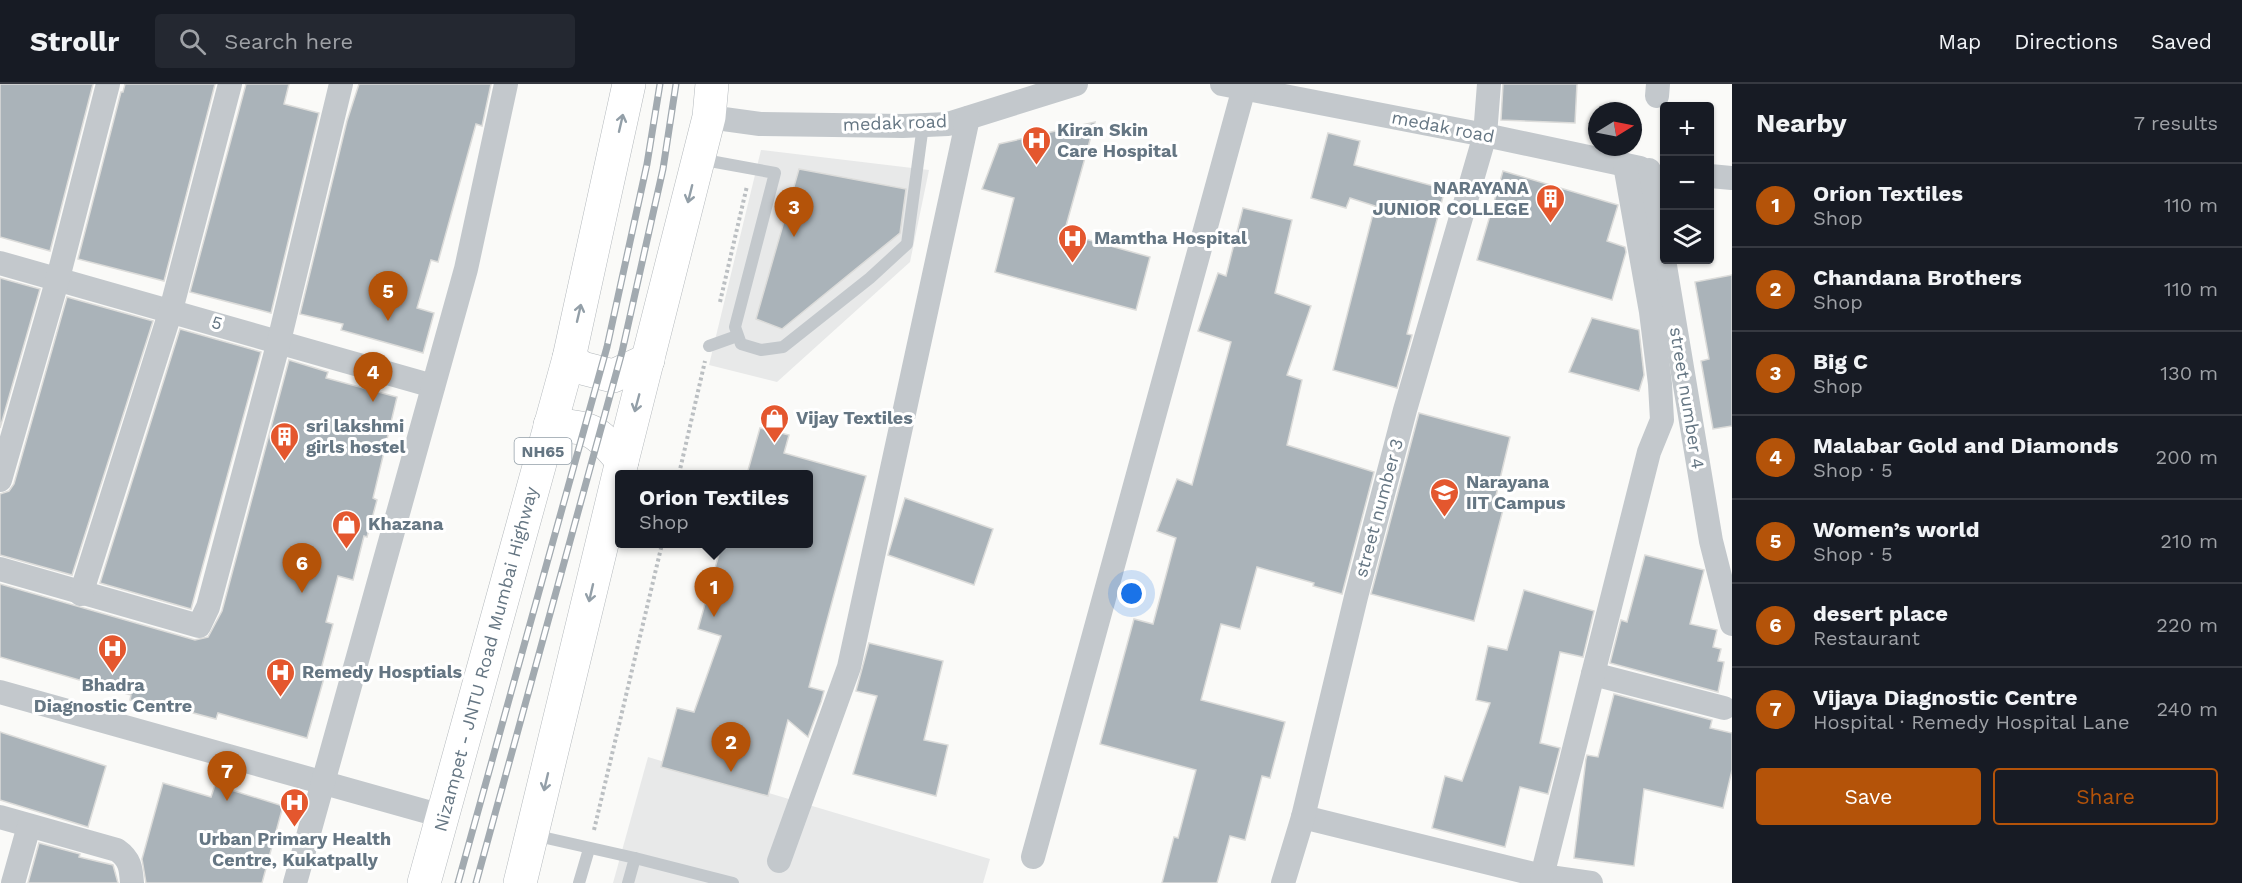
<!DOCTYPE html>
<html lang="en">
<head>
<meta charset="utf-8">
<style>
	body { margin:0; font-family:"Work Sans",sans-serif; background:#242831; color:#f1f3f6 }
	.controls { position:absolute; right:18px; top:18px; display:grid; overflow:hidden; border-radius:6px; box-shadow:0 2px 4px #0004 }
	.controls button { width:54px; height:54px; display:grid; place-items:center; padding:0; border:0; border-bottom:2px solid #363941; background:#171b24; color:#f1f3f6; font:30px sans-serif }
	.compass { position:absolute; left:1588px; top:18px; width:54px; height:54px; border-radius:50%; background:#171b24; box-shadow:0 2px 4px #0004; rotate:80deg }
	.you { position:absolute; left:1132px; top:510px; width:21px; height:21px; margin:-15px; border:4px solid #fff; border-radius:50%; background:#1a73e8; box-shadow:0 0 0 9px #1a73e833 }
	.badge { display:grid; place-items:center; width:39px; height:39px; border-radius:50%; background:#b45309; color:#fff; font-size:20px; font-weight:700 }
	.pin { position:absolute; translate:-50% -50px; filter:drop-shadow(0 2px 3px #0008) }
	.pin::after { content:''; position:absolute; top:32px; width:21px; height:18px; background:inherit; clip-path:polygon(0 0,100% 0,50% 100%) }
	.popup { position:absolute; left:615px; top:386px; width:198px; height:78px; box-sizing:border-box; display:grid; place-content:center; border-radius:6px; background:#171b24; filter:drop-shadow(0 2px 4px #0005); font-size:20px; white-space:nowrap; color:#9ea1a6 }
	.popup b { font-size:22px; color:#f1f3f6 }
	.popup::after { content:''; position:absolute; left:50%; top:100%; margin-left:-12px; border:12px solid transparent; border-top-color:#171b24 }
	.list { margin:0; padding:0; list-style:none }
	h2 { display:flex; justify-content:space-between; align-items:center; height:78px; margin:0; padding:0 24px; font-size:26px }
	h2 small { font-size:20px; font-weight:400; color:#9ea1a6 }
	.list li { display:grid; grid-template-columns:39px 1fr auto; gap:18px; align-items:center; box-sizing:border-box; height:84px; padding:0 24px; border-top:2px solid #363941 }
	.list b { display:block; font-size:22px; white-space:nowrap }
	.list p { margin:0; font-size:20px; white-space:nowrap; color:#9ea1a6 }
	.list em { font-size:20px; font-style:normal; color:#9ea1a6 }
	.actions { display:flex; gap:12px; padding:18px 24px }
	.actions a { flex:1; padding:14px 0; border:2px solid #b45309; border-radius:6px; text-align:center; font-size:21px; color:#b45309 }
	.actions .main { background:#b45309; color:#fff }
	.icon { flex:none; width:33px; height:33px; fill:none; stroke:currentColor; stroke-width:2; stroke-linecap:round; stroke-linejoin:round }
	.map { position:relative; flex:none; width:1732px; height:799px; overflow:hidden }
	header { display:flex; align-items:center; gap:36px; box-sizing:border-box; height:84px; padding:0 30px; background:#171b24; border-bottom:2px solid #363941 }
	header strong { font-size:28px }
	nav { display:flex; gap:33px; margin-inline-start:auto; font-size:21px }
	.search { width:420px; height:54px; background:#242831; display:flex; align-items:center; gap:15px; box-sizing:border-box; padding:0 21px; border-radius:6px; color:#9ea1a6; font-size:22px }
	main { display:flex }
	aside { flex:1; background:#171b24 }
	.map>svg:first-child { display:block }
</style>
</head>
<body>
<header>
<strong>Strollr</strong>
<div class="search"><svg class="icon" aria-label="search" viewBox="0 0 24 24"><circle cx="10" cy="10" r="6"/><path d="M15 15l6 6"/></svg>Search here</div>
<nav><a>Map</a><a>Directions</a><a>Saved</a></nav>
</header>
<main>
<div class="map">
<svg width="1732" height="799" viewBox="0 0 1732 799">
	<rect width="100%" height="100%" fill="#fafaf8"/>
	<!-- built -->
	<g fill="#e8e9e9">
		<polygon points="761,66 929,86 910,178 777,298 709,281"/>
		<polygon points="648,673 990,775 983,799 613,799"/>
	</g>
	<!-- building -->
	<g fill="#aab3b9" stroke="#dcdcda" stroke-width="1.5">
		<polygon points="0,0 93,0 50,167 0,153"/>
		<polygon points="125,0 215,0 164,197 78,175 121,8 123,8"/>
		<polygon points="246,0 289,0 284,20 319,29 271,229 190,208"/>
		<polygon points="359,0 491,0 482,42 476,40 438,178 431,176 417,224 434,229 423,269 341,246 343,240 300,230 347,37"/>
		<polygon points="1503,0 1577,0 1575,39 1501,36"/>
		<polygon points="1095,38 1064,149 1150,173 1136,226 995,188 1014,114 982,105 999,60"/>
		<polygon points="1328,49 1360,57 1354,81 1445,105 1407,250 1412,251 1397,304 1333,286 1375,122 1350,114 1346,124 1311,114"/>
		<polygon points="799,85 906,105 900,149 782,245 756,235"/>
		<polygon points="1503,87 1618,121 1607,157 1625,163 1626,168 1612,216 1477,176"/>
		<polygon points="1243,124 1292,136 1275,209 1311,222 1287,291 1302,296 1287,361 1374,388 1342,510 1313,502 1314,499 1257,483 1240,545 1221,540 1201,616 1285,638 1270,694 1262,692 1245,756 1230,752 1217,799 1162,799 1174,753 1178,754 1196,686 1100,660 1134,535 1153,540 1176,454 1157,447 1177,395 1192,401 1231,258 1198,247 1218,189 1226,192"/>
		<polygon points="1732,191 1732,342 1713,345 1701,277 1709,275 1695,198"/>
		<polygon points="0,194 40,205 0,344"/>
		<polygon points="67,213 153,237 72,491 0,471 0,410 9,407 14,400"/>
		<polygon points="1592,234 1639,246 1644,291 1639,307 1569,288"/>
		<polygon points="180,245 261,268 191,525 100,499"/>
		<polygon points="289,276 328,288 326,294 397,313 373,414 377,416 367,453 364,452 353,496 338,492 326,538 333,540 319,593 324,594 307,654 218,629 216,635 167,622 166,625 130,616 131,611 0,573 0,500 195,556 208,553 222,527"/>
		<polygon points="1419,329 1510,353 1495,416 1505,418 1474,537 1371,510"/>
		<polygon points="760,344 789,351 784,369 866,392 809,603 824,607 821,618 808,653 788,636 768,712 661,683 677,624 694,628 721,552 698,545 722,459 808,459 808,390 747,390"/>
		<polygon points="905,414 993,445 974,501 888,471"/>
		<polygon points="1645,471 1704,486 1690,540 1717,546 1713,563 1721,565 1718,577 1724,578 1718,608 1610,579 1621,536 1627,538"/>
		<polygon points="1524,506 1594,527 1583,573 1560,568 1540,659 1560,664 1548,710 1520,703 1505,763 1432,744 1445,692 1462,697 1490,619 1476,616 1488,562 1507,566"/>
		<polygon points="869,559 943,577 924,656 948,661 936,712 853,690 877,612 856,607"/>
		<polygon points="1614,610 1712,636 1710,644 1732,649 1732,686 1723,724 1644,705 1634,782 1574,774 1586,675 1587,671 1598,673"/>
		<polygon points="0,648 106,682 88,743 0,716"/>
		<polygon points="163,699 211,713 215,701 283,722 262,799 146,799 142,775"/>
		<polygon points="39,759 80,770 79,773 113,781 118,799 28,799"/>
	</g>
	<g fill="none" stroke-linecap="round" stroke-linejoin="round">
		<defs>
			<g id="trunk">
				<polyline points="569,274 582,284 613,292 648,276"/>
				<path d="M550 341C591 343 596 345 622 377"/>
				<polyline points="424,799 569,274 629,0"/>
				<polyline points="520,799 622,377 709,33 712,0"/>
			</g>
		</defs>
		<!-- trunk casing -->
		<use href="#trunk" stroke="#b4b9bd" stroke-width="34"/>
		<!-- path -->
		<g stroke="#bbbfc2" stroke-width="4" stroke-dasharray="3 3" stroke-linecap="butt">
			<polyline points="720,218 747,102"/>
			<polyline points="679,390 705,277"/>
			<polyline points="594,746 662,460"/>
		</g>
		<!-- service -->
		<g stroke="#c3c8cc" stroke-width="12">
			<polyline points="699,75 775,89 735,243 741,260 761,266 783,263 870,194 907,160 923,41"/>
			<polyline points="709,262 737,252"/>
			<polyline points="533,751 635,774 628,799"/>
			<polyline points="635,774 733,799"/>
			<polyline points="579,799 589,765"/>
		</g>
		<!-- minor -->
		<g stroke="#c3c8cc" stroke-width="24">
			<polyline points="1222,0 1485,51 1640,84"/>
			<polyline points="1657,12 1658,0"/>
			<polyline points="709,33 760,40 903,42 948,40 1076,0"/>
			<polyline points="1649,86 1711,457 1732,540"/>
			<polyline points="1710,92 1732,94"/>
			<polyline points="0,179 433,302"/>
			<polyline points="0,396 58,194 108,0"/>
			<polyline points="0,485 199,542 208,523 279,257 341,0"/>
			<polyline points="81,510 171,226 230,0"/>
			<polyline points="1593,590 1724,624"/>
			<polyline points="0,608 442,732"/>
			<path d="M0 733 117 766C130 775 131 784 132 799"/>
			<polyline points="1303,733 1542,792 1591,799"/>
			<polyline points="1033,773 1244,4"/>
			<polyline points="779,777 849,583 968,34"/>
			<polyline points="1542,792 1649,368 1662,336 1660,300 1651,228 1625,81"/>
			<polyline points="13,799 29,742"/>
			<polyline points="295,799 466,185 506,0"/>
			<polyline points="1283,799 1303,733 1356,513 1405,326 1485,51 1489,0"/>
		</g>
		<!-- trunk -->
		<use href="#trunk" stroke="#fff" stroke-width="33"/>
		<defs>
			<g id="rail">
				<polyline points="458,799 607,263 647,80 660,0"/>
				<polyline points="476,799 622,268 663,85 676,0"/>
			</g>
		</defs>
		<!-- rail casing -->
		<use href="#rail" stroke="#a2aab0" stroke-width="7"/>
		<!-- rail -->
		<use href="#rail" stroke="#fff" stroke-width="4.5" stroke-dasharray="14" stroke-linecap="butt"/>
	</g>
	<!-- one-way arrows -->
	<defs><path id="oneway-shaft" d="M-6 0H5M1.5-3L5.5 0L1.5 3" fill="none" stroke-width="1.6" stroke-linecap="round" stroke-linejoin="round" transform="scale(1.5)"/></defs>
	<g stroke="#939fa8">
		<use href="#oneway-shaft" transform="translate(621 39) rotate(-77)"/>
		<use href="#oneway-shaft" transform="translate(690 110) rotate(104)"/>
		<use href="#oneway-shaft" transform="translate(579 229) rotate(-77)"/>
		<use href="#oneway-shaft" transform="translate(637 319) rotate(105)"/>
		<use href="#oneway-shaft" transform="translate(591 509) rotate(103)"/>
		<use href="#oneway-shaft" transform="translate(546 698) rotate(103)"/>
	</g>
	<!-- icons -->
	<defs>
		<symbol id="hospital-pin" viewBox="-11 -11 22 30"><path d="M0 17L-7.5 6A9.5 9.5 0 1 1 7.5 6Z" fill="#e4572e" stroke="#fff"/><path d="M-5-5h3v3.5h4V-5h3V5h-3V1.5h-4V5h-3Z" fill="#fff"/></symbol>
		<symbol id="building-pin" viewBox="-11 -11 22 30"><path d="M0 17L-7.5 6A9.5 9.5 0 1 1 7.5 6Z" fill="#e4572e" stroke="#fff"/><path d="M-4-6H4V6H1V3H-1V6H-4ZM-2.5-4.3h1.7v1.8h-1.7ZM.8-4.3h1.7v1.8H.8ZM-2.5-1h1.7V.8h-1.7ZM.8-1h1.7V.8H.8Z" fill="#fff"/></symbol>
		<symbol id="shop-pin" viewBox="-11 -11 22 30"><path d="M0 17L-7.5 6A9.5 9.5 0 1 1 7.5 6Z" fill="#e4572e" stroke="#fff"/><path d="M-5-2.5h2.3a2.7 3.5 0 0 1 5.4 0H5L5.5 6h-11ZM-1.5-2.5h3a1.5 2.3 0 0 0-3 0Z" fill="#fff"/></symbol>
		<symbol id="university-pin" viewBox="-11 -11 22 30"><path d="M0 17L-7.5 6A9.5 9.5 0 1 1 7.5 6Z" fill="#e4572e" stroke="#fff"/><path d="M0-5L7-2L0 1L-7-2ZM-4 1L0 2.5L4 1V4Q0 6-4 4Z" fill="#fff"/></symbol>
	</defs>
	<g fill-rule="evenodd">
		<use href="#hospital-pin" x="1020" y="40" width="33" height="45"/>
		<use href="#building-pin" x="1534" y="98" width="33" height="45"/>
		<use href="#hospital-pin" x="1056" y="138" width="33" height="45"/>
		<use href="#shop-pin" x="758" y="318" width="33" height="45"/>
		<use href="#building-pin" x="268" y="336" width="33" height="45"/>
		<use href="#university-pin" x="1428" y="392" width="33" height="45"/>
		<use href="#shop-pin" x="330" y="424" width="33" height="45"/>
		<use href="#hospital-pin" x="96" y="548" width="33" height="45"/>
		<use href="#hospital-pin" x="264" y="572" width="33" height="45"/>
		<use href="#hospital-pin" x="278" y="702" width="33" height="45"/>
	</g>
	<g text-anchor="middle" stroke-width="6" stroke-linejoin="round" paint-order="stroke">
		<!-- shield labels -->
		<rect fill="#fff" stroke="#939fa8" stroke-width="1.5" x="514.5" y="354" width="57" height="26" rx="4.5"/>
		<g font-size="16" font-weight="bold" fill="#657683">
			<text x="543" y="373">NH65</text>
		</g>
		<!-- street labels -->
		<g font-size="18" fill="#657683" stroke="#fff">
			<text transform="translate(895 39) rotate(-2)" y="6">medak road</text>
			<text transform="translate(1443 43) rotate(11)" y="6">medak road</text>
			<text transform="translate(217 239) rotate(16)" y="6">5</text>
			<text transform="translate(1687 314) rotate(81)" y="6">street number 4</text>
			<text transform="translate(1379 424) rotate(-75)" y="6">street number 3</text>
			<text transform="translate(486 575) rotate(-75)" y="6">Nizampet - JNTU Road Mumbai Highway</text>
		</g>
		<!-- poi labels -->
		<g font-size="18" font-weight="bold" fill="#657683" stroke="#fff" text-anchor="start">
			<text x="1057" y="52">Kiran Skin<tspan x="1057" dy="21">Care Hospital</tspan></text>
			<text x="1529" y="110" text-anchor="end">NARAYANA<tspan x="1529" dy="21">JUNIOR COLLEGE</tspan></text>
			<text x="1094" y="160">Mamtha Hospital</text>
			<text x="796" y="340">Vijay Textiles</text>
			<text x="306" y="348">sri lakshmi<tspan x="306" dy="21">girls hostel</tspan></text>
			<text x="1466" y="404">Narayana<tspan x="1466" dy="21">IIT Campus</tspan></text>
			<text x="368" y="446">Khazana</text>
			<text x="302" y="594">Remedy Hosptials</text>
			<text x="113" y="607" text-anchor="middle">Bhadra<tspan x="113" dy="21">Diagnostic Centre</tspan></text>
			<text x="295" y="761" text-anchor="middle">Urban Primary Health<tspan x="295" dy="21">Centre, Kukatpally</tspan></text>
		</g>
	</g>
</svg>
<div class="controls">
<button>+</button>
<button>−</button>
<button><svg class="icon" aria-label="layers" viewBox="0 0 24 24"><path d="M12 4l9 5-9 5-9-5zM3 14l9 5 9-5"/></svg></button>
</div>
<svg class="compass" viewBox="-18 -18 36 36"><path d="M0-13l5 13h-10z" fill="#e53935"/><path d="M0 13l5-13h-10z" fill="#9ea1a6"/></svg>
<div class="you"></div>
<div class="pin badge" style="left:714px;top:533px">1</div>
<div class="popup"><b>Orion Textiles</b>Shop</div>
<div class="pin badge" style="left:731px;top:688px">2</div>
<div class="pin badge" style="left:794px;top:153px">3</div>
<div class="pin badge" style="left:373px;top:318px">4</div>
<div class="pin badge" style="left:388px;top:237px">5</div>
<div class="pin badge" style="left:302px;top:509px">6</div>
<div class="pin badge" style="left:227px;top:717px">7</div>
</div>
<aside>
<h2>Nearby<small>7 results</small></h2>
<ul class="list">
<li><span class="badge">1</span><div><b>Orion Textiles</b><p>Shop</p></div><em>110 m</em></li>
<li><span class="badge">2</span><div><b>Chandana Brothers</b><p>Shop</p></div><em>110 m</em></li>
<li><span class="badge">3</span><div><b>Big C</b><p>Shop</p></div><em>130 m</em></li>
<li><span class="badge">4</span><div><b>Malabar Gold and Diamonds</b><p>Shop · 5</p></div><em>200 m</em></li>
<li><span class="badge">5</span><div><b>Women’s world</b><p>Shop · 5</p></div><em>210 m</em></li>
<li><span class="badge">6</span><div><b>desert place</b><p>Restaurant</p></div><em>220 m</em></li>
<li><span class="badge">7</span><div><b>Vijaya Diagnostic Centre</b><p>Hospital · Remedy Hospital Lane</p></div><em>240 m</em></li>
</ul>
<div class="actions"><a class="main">Save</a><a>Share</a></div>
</aside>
</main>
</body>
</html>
